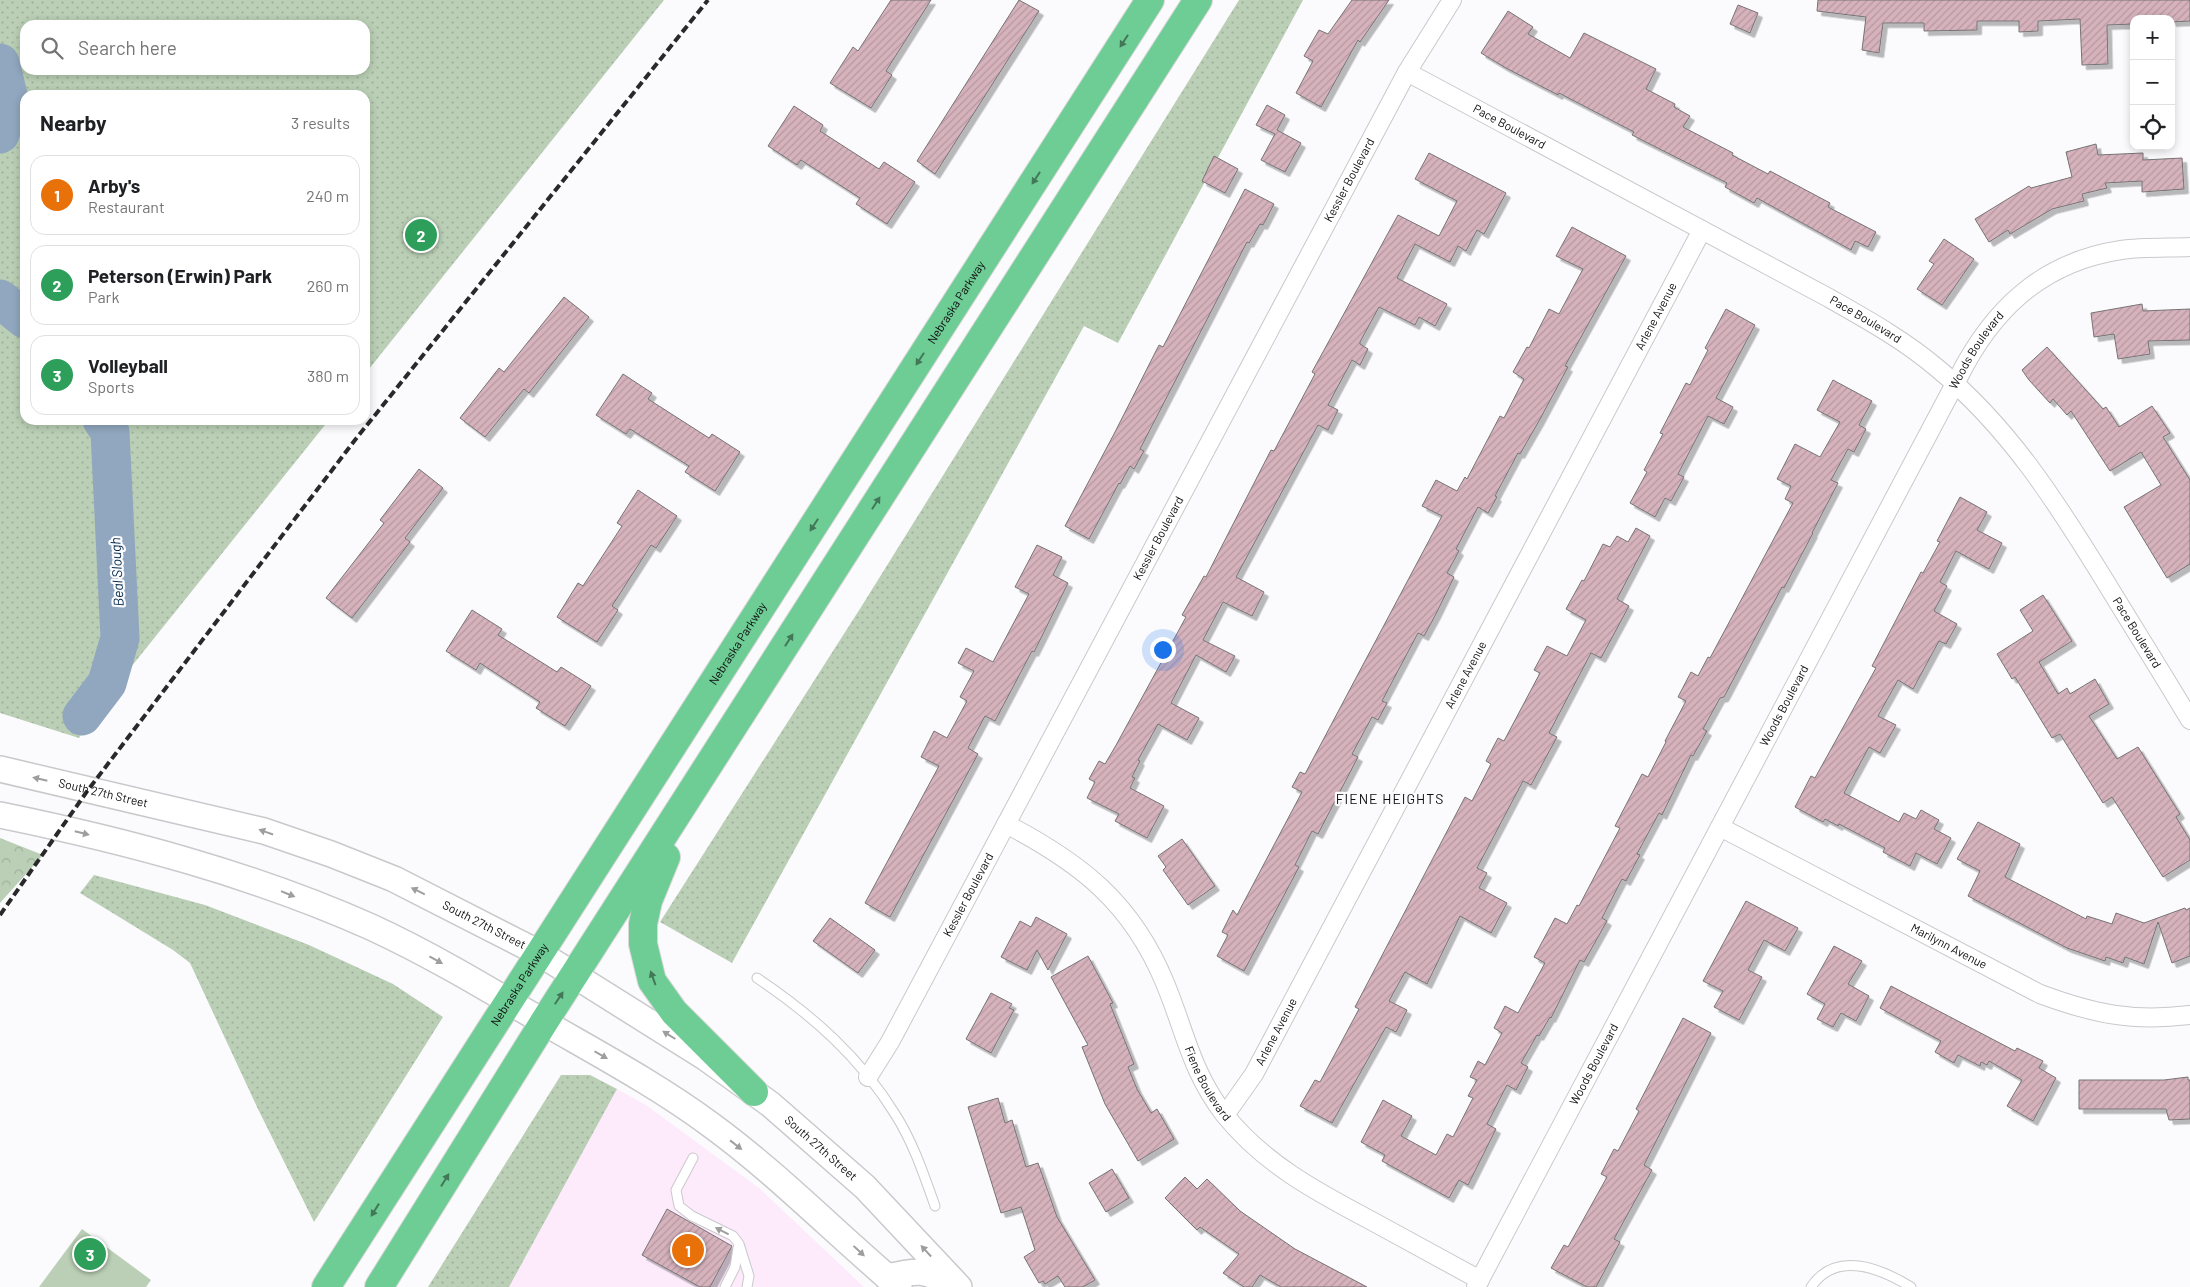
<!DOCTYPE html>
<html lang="en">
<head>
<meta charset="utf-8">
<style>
	body { margin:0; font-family:Barlow,sans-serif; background:#f6f6f6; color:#202124 }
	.controls { position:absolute; right:15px; top:15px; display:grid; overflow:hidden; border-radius:10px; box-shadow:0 2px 8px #0003 }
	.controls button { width:45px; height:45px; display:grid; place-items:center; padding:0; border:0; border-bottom:1px solid #e0e0e0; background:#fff; color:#202124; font:25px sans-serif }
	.you { position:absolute; left:1162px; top:649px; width:18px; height:18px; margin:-12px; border:4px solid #fff; border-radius:50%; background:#1a73e8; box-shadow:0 0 0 8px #1a73e833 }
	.badge { display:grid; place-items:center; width:32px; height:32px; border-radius:50%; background:#1a73e8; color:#fff; font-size:16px; font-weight:700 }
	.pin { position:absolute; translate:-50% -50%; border:2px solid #fff; box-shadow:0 1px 5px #0006 }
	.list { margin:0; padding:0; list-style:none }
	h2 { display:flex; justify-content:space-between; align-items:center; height:65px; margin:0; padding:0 20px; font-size:21px }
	h2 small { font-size:16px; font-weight:400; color:#757577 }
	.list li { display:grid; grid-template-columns:32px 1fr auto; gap:15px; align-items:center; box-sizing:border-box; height:80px; margin:0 10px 10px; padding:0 10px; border:1px solid #e0e0e0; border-radius:15px }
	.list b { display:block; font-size:19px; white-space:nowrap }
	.list p { margin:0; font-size:16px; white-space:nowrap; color:#757577 }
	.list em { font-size:16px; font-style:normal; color:#757577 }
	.icon { flex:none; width:28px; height:28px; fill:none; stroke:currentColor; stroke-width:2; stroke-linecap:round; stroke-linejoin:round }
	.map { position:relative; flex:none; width:2190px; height:1287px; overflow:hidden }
	.search { position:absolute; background:#fff; box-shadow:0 2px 8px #0003; left:20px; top:20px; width:350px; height:55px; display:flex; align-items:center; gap:12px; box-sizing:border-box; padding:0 18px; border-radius:15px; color:#757577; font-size:19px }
	.panel { position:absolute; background:#fff; box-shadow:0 2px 8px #0003; left:20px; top:90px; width:350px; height:335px; border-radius:15px }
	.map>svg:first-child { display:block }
</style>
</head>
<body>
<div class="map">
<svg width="2190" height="1287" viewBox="0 0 2190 1287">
	<defs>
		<pattern id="forest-crowns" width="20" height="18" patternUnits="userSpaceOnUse" patternTransform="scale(1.25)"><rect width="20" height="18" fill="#bacfb5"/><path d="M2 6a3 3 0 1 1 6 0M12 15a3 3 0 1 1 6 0" fill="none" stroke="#9fb19a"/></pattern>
		<pattern id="park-dots" width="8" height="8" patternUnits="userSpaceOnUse" patternTransform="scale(1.25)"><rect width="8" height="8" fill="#bacfb5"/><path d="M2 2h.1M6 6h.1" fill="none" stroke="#9fb19a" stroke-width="1.8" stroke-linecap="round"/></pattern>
		<pattern id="building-hatch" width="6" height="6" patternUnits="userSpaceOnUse" patternTransform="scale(1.25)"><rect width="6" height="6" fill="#d6b2bc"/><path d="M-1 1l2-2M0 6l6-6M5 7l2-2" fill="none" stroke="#b698a0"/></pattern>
		<filter id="shadow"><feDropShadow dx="4.5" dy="4.5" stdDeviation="0" flood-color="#0004"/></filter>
	</defs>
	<rect width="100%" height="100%" fill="#fbfbfe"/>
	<!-- commercial -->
	<polygon fill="#fdebfc" points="617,1089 646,1105 759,1188 864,1287 509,1287"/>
	<!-- grass -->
	<polygon fill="#bacfb5" points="82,1229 151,1280 146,1287 39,1287"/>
	<!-- forest -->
	<polygon fill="url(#forest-crowns)" points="0,838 43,855 0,903"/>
	<!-- park -->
	<g fill="url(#park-dots)" fill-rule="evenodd">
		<path d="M0 0H664L365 374V95H25V420H329L103 702 79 738 0 713ZM25 25H365V70H25Z"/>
		<polygon points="1239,0 1303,0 1118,343 1084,326 732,963 660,922 863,604"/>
		<polygon points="94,875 205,905 309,945 393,984 443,1017 314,1222 257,1107 190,963 173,950 80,893"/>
		<polygon points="561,1075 590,1075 617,1089 509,1287 428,1287"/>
	</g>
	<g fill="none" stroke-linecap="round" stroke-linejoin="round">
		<!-- river -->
		<g stroke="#90a7bf" stroke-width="39">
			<polyline points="0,63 10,103 0,134"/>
			<polyline points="0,299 25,319"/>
			<polyline points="82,716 107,683 120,638 110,432 102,420"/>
		</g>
	</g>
	<!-- building -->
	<g fill="url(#building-hatch)" stroke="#767374" filter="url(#shadow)">
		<polygon points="891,0 931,0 886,71 892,75 871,108 830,83 853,47 858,51"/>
		<polygon points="1019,0 1039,11 935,174 917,161"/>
		<polygon points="1352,0 1389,0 1360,42 1358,40 1321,107 1296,93 1313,61 1304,56 1319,30 1328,34"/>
		<polygon points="1818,0 2190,0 2190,21 2172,22 2171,19 2134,19 2134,24 2107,25 2108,64 2082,65 2080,19 2038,21 2038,31 2019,32 2019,21 1977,21 1977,30 1924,31 1924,23 1883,23 1879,53 1862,50 1866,17 1817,11"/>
		<polygon points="1738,5 1758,13 1750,33 1730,24"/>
		<polygon points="1508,11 1533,27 1528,34 1570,58 1584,33 1656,69 1646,89 1675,104 1674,107 1690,116 1683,127 1733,153 1732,155 1768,174 1770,171 1830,203 1828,207 1876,232 1868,247 1855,241 1851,250 1757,198 1754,203 1725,187 1727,183 1632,135 1634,132 1559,93 1558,95 1506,68 1481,53"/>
		<polygon points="1267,105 1285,115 1277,130 1301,143 1285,172 1261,160 1275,134 1256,125"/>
		<polygon points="794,106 823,125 820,131 879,169 884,162 915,182 887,224 856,204 860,198 801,160 797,165 768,146"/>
		<polygon points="2096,144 2098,155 2143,153 2143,160 2182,158 2184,189 2142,192 2142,181 2105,183 2107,188 2082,194 2084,201 2052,209 2010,234 2008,230 1989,242 1975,219 2029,186 2031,188 2072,177 2066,152"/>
		<polygon points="1429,153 1506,193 1484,234 1477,230 1466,251 1458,246 1450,262 1415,244 1397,278 1447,304 1435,326 1419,317 1415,325 1379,307 1360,342 1360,344 1368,349 1360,365 1352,360 1328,405 1338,410 1328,430 1318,425 1236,577 1264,592 1252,616 1223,602 1203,640 1235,656 1226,672 1196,655 1171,703 1199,718 1187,740 1158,724 1138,760 1140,761 1132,777 1135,778 1130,788 1164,806 1147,838 1115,821 1119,814 1087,798 1095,782 1089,779 1099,761 1105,764 1115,747 1186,617 1182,615 1204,576 1206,577 1271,450 1274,451 1315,374 1312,372 1398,215 1439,236 1457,201 1415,179"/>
		<polygon points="1214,156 1238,169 1225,193 1202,181"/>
		<polygon points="1245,189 1274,204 1263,225 1260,224 1249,243 1247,242 1140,449 1144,451 1134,469 1130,466 1120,484 1119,483 1089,539 1065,526 1114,434 1159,345 1163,347"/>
		<polygon points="1572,227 1626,256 1565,366 1568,367 1539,421 1520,454 1518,453 1495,496 1497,497 1488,513 1478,507 1456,549 1459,551 1447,573 1454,577 1436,614 1424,636 1418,633 1382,701 1387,703 1378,720 1372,717 1352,754 1358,757 1318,834 1312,831 1295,865 1299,867 1244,971 1217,956 1228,935 1222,932 1233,910 1237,915 1302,792 1292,787 1300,772 1305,774 1442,516 1422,506 1436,480 1457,491 1465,477 1467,479 1500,416 1504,418 1524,379 1513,372 1527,347 1529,348 1549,309 1559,314 1583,269 1556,256"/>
		<polygon points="1944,239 1974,259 1942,305 1917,289 1934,264 1929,261"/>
		<polygon points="564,297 589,317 529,393 524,389 485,437 460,418 499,368 504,372"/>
		<polygon points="2142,304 2143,311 2190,309 2190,340 2148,341 2150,354 2118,359 2114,334 2094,337 2091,313"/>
		<polygon points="1726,309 1755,325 1716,398 1733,407 1724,424 1708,416 1678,474 1684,477 1671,501 1665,498 1655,517 1630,503 1647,472 1644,470 1663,434 1660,433 1686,383 1690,385 1708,350 1705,348"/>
		<polygon points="2047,347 2103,409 2106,407 2119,427 2152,406 2170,433 2163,437 2190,480 2190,564 2167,578 2124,507 2161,485 2141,452 2110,471 2071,411 2067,415 2053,399 2050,403 2029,380 2022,370"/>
		<polygon points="623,374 652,393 648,399 709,438 712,434 740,452 715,491 685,472 689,466 630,429 626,434 596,415"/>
		<polygon points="1833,380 1872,401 1859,425 1866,429 1854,452 1848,449 1831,480 1838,483 1812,533 1813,533 1784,588 1782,587 1724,697 1720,698 1703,729 1707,731 1693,756 1691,755 1662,815 1659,813 1637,854 1640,855 1626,881 1622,879 1602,918 1607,921 1584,962 1580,960 1551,1018 1550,1017 1539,1036 1537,1035 1521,1063 1528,1067 1516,1090 1507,1085 1487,1124 1496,1129 1468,1185 1459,1180 1449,1198 1382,1161 1385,1155 1361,1142 1383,1100 1412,1116 1401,1136 1436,1155 1447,1134 1453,1137 1473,1098 1468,1096 1477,1080 1470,1077 1478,1061 1485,1065 1502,1033 1494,1028 1505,1006 1518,1013 1545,963 1534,957 1555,918 1567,924 1577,905 1579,906 1620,828 1615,826 1642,774 1648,777 1666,742 1665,741 1686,701 1678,697 1691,672 1698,676 1708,657 1710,658 1793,503 1785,499 1791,486 1777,479 1795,444 1820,457 1840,422 1817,410"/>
		<polygon points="419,469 443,488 405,538 410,542 352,618 326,598 384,523 380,520"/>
		<polygon points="638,490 677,516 656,548 651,545 612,606 618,610 597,642 557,617 578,583 583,586 622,526 617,523"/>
		<polygon points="1960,497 1987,512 1977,530 2002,543 1989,569 1956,551 1940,582 1947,586 1934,611 1957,624 1946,644 1939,641 1913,689 1898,680 1878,716 1896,725 1880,753 1869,747 1844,793 1899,822 1904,813 1916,819 1921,810 1939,820 1934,829 1951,838 1937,864 1916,853 1910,866 1883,852 1885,848 1839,824 1838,826 1825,819 1823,822 1795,807 1811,776 1815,778 1876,668 1872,666 1921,572 1923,573 1940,542 1937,541"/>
		<polygon points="1636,528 1650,536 1617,599 1629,606 1601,658 1591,653 1549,733 1557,737 1531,785 1523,781 1477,868 1487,873 1479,888 1507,903 1491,933 1460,916 1427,984 1405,972 1389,1001 1407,1010 1396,1032 1386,1027 1332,1123 1300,1106 1315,1080 1320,1082 1359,1009 1355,1007 1465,797 1472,801 1491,764 1486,761 1498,738 1504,741 1540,673 1534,670 1547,646 1567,656 1586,620 1566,609 1582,580 1584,581 1603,544 1610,547 1617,536 1628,542"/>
		<polygon points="1037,545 1062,557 1053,575 1068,583 1044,632 1034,652 1032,651 995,721 985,716 968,748 978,754 890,917 865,903 939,766 921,757 934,731 947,738 967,701 960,697 974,671 958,663 966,648 993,662 1029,594 1015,587"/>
		<polygon points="2043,595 2072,641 2039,662 2058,694 2067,688 2070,694 2095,679 2109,704 2089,716 2117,759 2138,747 2180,814 2176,817 2190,840 2190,860 2163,877 2112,797 2103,803 2060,734 2052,738 2015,677 2012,679 1997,654 2033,631 2020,610"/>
		<polygon points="472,610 502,629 498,635 557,672 561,667 591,686 565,726 536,708 540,702 480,663 476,670 446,651"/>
		<polygon points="1978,822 2020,844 2005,877 2086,919 2087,916 2112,924 2116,913 2144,923 2185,908 2186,910 2190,908 2190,956 2172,963 2158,922 2144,964 2125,957 2123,963 2106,957 2105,961 2067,948 1968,896 1980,871 1957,859"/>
		<polygon points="1182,839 1215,886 1188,905 1163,870 1166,867 1158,856"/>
		<polygon points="1746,901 1798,928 1785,951 1764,940 1748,970 1762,977 1739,1020 1714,1007 1723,991 1703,981"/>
		<polygon points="1036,917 1067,934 1048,970 1037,950 1027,970 1001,957 1020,921 1031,927"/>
		<polygon points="830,918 875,950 858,973 813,941"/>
		<polygon points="1834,946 1862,961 1848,984 1869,996 1856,1021 1841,1013 1833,1027 1817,1019 1825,1004 1807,994"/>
		<polygon points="1088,956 1113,1003 1110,1004 1134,1064 1128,1067 1137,1089 1151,1113 1157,1109 1174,1139 1138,1161 1105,1104 1082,1047 1088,1045 1051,977"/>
		<polygon points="1891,986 2015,1051 2017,1048 2043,1061 2039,1068 2056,1078 2033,1121 2007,1106 2022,1080 1989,1061 1987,1065 1981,1062 1980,1066 1958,1055 1954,1063 1935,1052 1941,1041 1880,1008"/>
		<polygon points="991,993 1012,1004 1009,1008 1014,1010 991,1053 966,1039"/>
		<polygon points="1683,1018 1711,1033 1644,1165 1652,1170 1614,1239 1620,1242 1596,1287 1587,1287 1551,1268 1564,1245 1568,1247 1607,1177 1601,1174 1614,1149 1618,1151 1639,1111 1636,1109"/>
		<polygon points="2188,1077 2188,1080 2190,1080 2190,1119 2169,1120 2166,1109 2079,1109 2079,1080 2164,1080"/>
		<polygon points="998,1098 1005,1123 1012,1120 1026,1167 1038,1163 1057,1217 1095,1280 1083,1287 1065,1287 1058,1276 1045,1284 1043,1281 1039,1283 1024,1257 1035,1250 1021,1207 1001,1213 968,1107"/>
		<polygon points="1112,1169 1129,1198 1106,1212 1089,1183"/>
		<polygon points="1185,1177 1197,1189 1207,1179 1240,1211 1295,1249 1367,1287 1281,1287 1260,1275 1252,1287 1244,1287 1223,1273 1239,1254 1200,1227 1197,1230 1165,1198"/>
		<polygon points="667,1209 732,1246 710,1287 700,1287 642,1255"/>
	</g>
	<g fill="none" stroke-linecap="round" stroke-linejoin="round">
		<defs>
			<g id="lane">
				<path d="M757 978C812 1015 860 1057 895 1114 913 1142 924 1175 935 1206"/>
				<polyline points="693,1158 676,1190 679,1206 692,1216 733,1236 739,1244 749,1276 747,1287"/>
				<polyline points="725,1287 735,1267 738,1248"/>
				<path d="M1811 1287C1836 1250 1880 1268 1911 1287"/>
			</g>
			<g id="street">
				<path id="s1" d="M1407 72 1829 298C1866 319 1904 340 1937 368 2009 427 2057 503 2105 581 2133 627 2162 673 2190 720"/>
				<path id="s2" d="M1006 824C1081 863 1132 903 1165 983 1185 1031 1191 1071 1224 1114 1263 1163 1315 1191 1370 1220 1406 1240 1443 1260 1480 1280"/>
				<path id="s3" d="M1720 827 2040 994C2094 1014 2132 1022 2190 1015"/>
				<path id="s4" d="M868 1077 890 1042 1407 72 1452 0"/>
				<path id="s5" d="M1225 1115 1254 1074 1702 230"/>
				<path id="s6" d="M1476 1287 1966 363C2001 301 2049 261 2121 250 2143 247 2167 248 2190 247"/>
			</g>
			<g id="secondary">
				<path id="s7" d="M0 769 264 831 331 854 394 879 539 953 706 1058 770 1104 865 1187 959 1287"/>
				<path d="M0 815C127 841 252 874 371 927 434 956 493 992 552 1027 606 1058 661 1088 711 1125 778 1174 835 1233 899 1287"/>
				<path d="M887 1277C919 1270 923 1269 954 1285"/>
			</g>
			<g id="primary">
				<polyline points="666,857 648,901 643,924 643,944 652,981 674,1012 754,1092"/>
				<path id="s8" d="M326 1287 1150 0"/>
				<polyline points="379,1287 544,1022 1198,0"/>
			</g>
		</defs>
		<!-- lane casing -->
		<use href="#lane" stroke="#c9c9cc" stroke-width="11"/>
		<!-- street casing -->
		<use href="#street" stroke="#c9c9cc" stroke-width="20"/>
		<!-- secondary casing -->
		<use href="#secondary" stroke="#c9c9cc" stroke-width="28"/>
		<!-- primary casing -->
		<use href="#primary" stroke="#d8d8d8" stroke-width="30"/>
		<!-- lane -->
		<use href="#lane" stroke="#fff" stroke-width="9"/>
		<!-- street -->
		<use href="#street" stroke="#fff" stroke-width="18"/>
		<!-- secondary -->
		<use href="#secondary" stroke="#fff" stroke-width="25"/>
		<!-- primary -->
		<use href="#primary" stroke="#6ecd95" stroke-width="28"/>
		<!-- rail -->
		<polyline stroke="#29292a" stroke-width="4" stroke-dasharray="8 4" stroke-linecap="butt" points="0,915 88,790 355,440 708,0"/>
	</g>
	<!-- one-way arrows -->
	<defs><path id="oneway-solid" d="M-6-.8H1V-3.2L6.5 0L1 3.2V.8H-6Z" transform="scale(1.25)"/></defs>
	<g fill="#427758">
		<use href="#oneway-solid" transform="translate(1124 41) rotate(123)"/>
		<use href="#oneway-solid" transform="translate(1036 178) rotate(123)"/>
		<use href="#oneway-solid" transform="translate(920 359) rotate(123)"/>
		<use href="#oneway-solid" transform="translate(876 503) rotate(-57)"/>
		<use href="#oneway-solid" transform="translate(814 525) rotate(123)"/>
		<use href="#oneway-solid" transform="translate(789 640) rotate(-57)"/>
		<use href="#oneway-solid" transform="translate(653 978) rotate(-110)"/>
		<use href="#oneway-solid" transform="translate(559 998) rotate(-56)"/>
		<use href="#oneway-solid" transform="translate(445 1180) rotate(-58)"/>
		<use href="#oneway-solid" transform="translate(375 1210) rotate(122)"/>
	</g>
	<g fill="#9e9e9f">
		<use href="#oneway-solid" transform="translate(40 779) rotate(-167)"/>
		<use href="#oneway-solid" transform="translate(266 832) rotate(-161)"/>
		<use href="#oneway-solid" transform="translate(82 833) rotate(14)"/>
		<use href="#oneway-solid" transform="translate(418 891) rotate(-154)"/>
		<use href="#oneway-solid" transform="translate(288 894) rotate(22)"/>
		<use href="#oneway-solid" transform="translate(436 960) rotate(29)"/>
		<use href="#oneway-solid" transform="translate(669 1035) rotate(-148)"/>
		<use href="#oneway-solid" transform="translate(601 1055) rotate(30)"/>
		<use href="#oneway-solid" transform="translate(736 1145) rotate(38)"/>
		<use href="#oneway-solid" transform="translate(722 1231) rotate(-153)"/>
		<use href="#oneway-solid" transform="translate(859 1251) rotate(43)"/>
		<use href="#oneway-solid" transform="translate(926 1251) rotate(-133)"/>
	</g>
	<g text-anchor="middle" stroke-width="4.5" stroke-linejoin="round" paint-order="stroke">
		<!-- street labels -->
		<g font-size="12" fill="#0d0d0e" stroke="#fbfbfe">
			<text dy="4" stroke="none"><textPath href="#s1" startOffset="116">Pace Boulevard</textPath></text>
			<text dy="4" stroke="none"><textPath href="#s4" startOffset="1018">Kessler Boulevard</textPath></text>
			<text dy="4" stroke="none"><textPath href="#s8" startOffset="1169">Nebraska Parkway</textPath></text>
			<text dy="4" stroke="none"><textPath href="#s5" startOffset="908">Arlene Avenue</textPath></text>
			<text dy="4" stroke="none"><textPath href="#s1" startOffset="521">Pace Boulevard</textPath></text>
			<text dy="4" stroke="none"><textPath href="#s6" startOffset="1062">Woods Boulevard</textPath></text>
			<text dy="4" stroke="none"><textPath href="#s4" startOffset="612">Kessler Boulevard</textPath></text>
			<text dy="4" stroke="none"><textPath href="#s1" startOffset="941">Pace Boulevard</textPath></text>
			<text dy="4" stroke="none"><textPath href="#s8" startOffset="764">Nebraska Parkway</textPath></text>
			<text dy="4" stroke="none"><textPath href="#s5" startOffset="502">Arlene Avenue</textPath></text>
			<text dy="4" stroke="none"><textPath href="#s6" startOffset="658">Woods Boulevard</textPath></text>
			<text dy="4" stroke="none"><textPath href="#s7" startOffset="106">South 27th Street</textPath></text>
			<text dy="4" stroke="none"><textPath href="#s4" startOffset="208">Kessler Boulevard</textPath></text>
			<text dy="4" stroke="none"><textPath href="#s7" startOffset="511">South 27th Street</textPath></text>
			<text dy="4" stroke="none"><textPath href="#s3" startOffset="258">Marilynn Avenue</textPath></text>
			<text dy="4" stroke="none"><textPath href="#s8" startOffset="359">Nebraska Parkway</textPath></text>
			<text dy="4" stroke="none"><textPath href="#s5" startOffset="98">Arlene Avenue</textPath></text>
			<text dy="4" stroke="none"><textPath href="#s6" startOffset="252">Woods Boulevard</textPath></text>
			<text dy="4" stroke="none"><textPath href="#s2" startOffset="340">Fiene Boulevard</textPath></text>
			<text dy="4" stroke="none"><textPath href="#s7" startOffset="916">South 27th Street</textPath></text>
		</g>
		<!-- water labels -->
		<g font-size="14" font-style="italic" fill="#032a4c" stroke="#fbfbfe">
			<text transform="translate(117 572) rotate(-93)" y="5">Beal Slough</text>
		</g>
		<!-- neighbourhood labels -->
		<g font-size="14" letter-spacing="1" fill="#0d0d0e" stroke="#fbfbfe">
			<text x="1390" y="804">FIENE HEIGHTS</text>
		</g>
	</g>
</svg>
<div class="controls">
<button>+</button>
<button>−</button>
<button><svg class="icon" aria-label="locate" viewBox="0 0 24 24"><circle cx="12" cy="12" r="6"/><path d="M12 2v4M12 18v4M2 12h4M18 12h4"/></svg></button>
</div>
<div class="you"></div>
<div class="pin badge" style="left:688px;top:1250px;background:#e8710a">1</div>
<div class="pin badge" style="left:421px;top:235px;background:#2e9e5b">2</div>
<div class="pin badge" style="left:90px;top:1254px;background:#2e9e5b">3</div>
<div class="search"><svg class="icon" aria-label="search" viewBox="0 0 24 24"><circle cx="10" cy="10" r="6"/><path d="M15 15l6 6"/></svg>Search here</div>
<section class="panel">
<h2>Nearby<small>3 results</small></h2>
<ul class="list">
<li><span class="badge" style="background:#e8710a">1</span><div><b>Arby's</b><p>Restaurant</p></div><em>240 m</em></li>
<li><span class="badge" style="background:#2e9e5b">2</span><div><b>Peterson (Erwin) Park</b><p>Park</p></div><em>260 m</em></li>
<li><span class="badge" style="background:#2e9e5b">3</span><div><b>Volleyball</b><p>Sports</p></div><em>380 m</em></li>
</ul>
</section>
</div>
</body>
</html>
